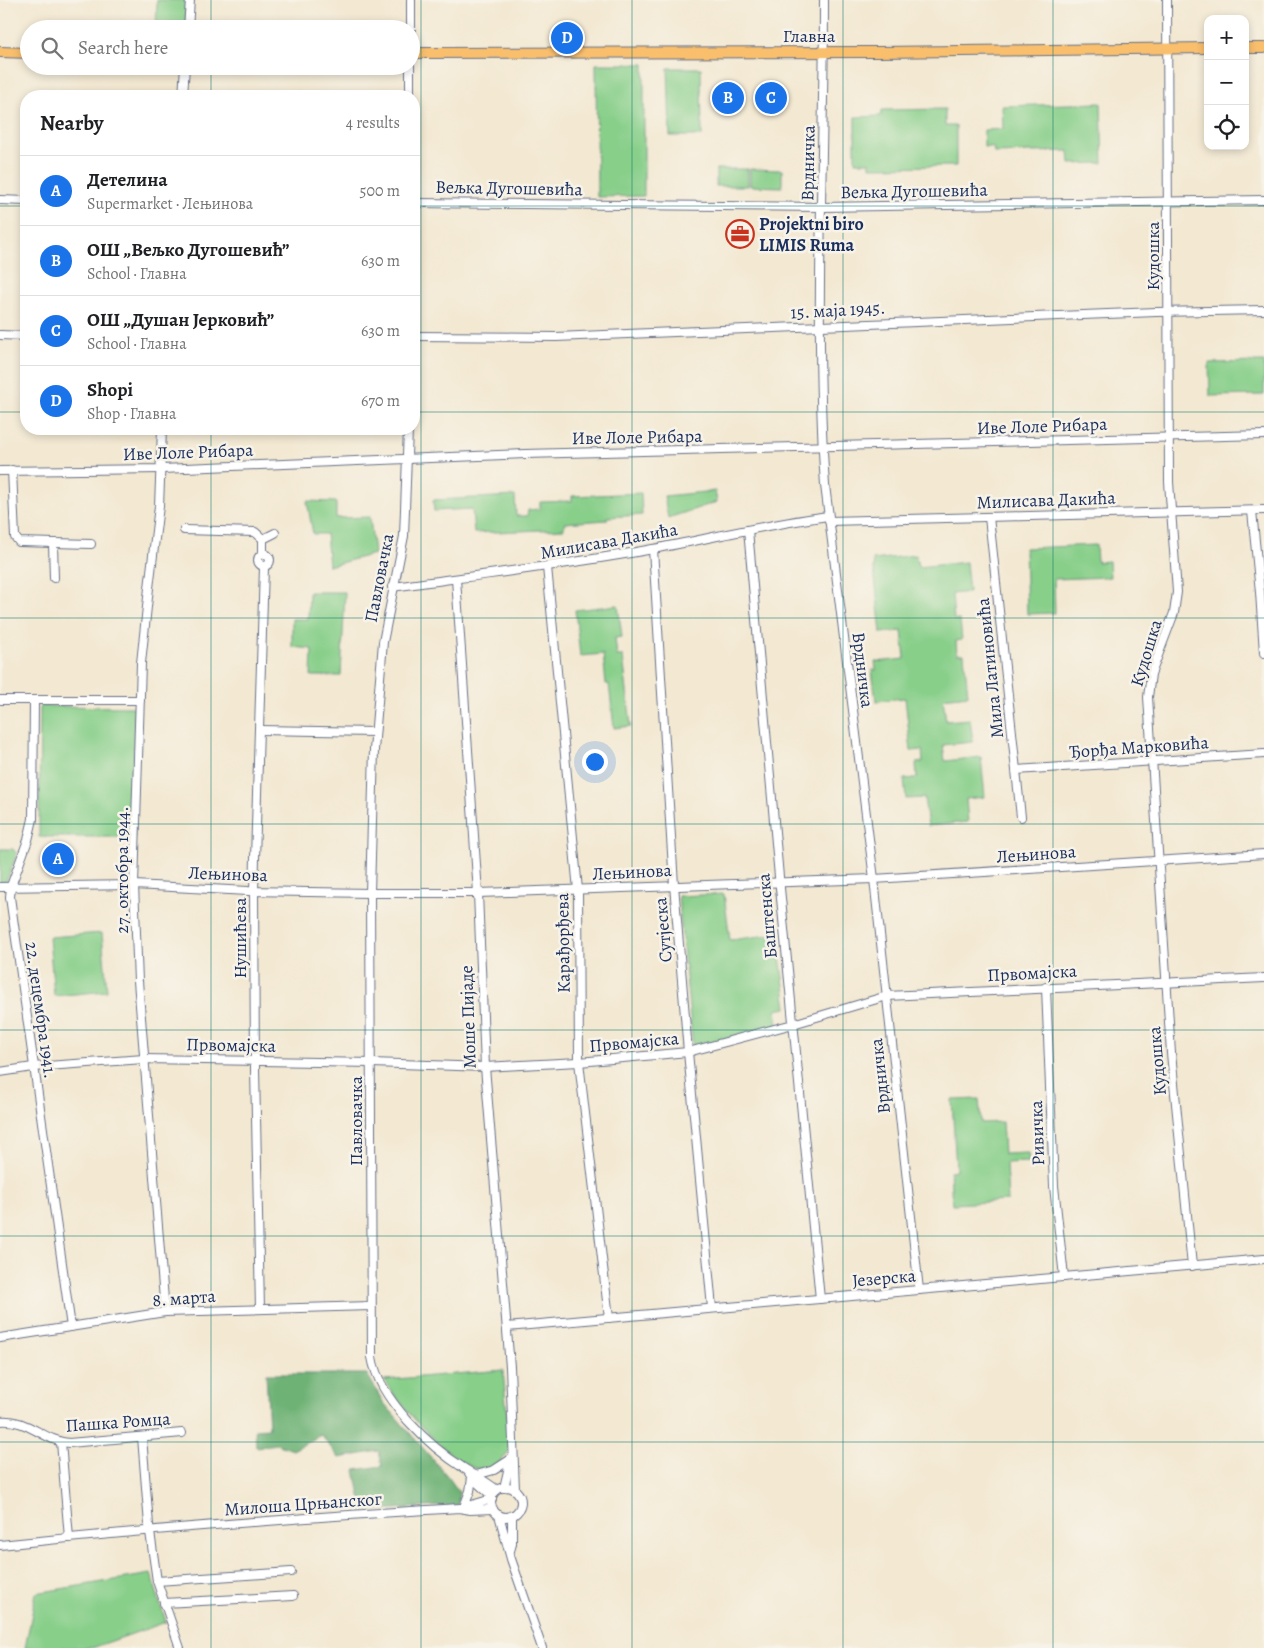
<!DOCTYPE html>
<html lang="en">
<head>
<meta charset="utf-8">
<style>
	body { margin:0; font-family:Alegreya,serif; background:#f2f2f2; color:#202124 }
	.controls { position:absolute; right:15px; top:15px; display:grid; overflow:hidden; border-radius:10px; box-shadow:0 2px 8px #0003 }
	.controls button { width:45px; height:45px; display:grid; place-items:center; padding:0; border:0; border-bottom:1px solid #e0e0e0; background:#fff; color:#202124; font:25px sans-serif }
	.you { position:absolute; left:594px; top:761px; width:18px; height:18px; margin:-12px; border:4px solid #fff; border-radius:50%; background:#1a73e8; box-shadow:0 0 0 8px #1a73e833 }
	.badge { display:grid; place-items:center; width:32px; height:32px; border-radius:50%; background:#1a73e8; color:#fff; font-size:16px; font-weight:700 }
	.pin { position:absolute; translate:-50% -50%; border:2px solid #fff; box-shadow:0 1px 5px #0006 }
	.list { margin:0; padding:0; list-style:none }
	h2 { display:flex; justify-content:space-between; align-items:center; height:65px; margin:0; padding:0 20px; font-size:21px }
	h2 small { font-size:16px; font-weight:400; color:#757577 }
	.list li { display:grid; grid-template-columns:32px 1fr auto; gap:15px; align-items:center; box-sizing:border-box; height:70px; padding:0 20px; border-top:1px solid #e0e0e0 }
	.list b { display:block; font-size:19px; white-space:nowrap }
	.list p { margin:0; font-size:16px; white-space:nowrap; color:#757577 }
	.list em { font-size:16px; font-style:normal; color:#757577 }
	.icon { flex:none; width:28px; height:28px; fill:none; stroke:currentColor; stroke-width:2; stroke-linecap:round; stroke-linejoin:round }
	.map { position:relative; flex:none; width:1264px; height:1648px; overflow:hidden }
	.search { position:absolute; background:#fff; box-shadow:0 2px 8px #0003; left:20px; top:20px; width:400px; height:55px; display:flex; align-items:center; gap:12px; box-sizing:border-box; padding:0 18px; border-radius:28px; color:#757577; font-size:19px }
	.panel { position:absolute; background:#fff; box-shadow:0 2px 8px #0003; left:20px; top:90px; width:400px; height:345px; border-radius:20px }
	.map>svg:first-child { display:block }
</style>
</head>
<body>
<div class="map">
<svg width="1264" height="1648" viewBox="0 0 1264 1648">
	<rect width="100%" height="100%" fill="#f7f3e8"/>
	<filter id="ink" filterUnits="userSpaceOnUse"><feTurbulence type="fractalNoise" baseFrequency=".02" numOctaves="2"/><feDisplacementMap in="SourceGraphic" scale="10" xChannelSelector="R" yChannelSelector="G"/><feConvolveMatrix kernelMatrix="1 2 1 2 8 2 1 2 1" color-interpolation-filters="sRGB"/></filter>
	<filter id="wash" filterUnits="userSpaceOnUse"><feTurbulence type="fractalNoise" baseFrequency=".0096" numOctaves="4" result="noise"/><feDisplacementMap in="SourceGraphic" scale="20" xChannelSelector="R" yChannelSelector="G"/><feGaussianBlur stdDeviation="1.12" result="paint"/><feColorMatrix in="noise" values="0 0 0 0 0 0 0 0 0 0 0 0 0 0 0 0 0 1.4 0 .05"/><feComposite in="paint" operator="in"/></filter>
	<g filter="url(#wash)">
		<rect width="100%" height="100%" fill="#f3e8d1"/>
		<!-- green -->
		<g fill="#88cf8a" stroke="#527f74">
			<polygon points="157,0 187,0 185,29 156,29"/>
			<polygon points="596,64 644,64 644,196 597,197"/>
			<polygon points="668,68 701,68 702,136 670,136"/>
			<polygon points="1101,103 1103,163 1070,164 1069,151 994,153 993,147 984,147 984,130 1003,129 1002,106"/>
			<polygon points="945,109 945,126 956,126 956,166 870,167 870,162 855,162 855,117 881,116 882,110"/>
			<rect x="716" y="169" width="32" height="17"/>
			<polygon points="750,169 782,170 782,187 750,186"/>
			<polygon points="1264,362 1264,395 1210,396 1209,363"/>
			<polygon points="715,491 717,502 668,518 664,496"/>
			<polygon points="641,493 642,515 607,517 607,520 564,523 564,529 474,533 472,509 434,511 433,500 515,496 516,516 527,516 528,510 540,509 540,502 572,501 572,496"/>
			<polygon points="307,501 336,502 336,518 370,517 374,554 329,566 326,534 313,534"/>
			<polygon points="1096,545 1097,562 1109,561 1110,577 1054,579 1055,613 1027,614 1025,548"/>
			<polygon points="916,555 918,567 966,562 969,592 952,594 954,620 960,620 962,640 956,641 957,654 964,654 968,695 943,698 946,721 970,719 973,742 943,745 945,761 981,757 985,797 966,799 968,822 928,826 924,798 906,799 904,779 917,778 916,763 923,762 922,750 911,751 905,698 876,701 872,670 876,670 875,662 905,659 902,631 881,633 873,560"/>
			<polygon points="309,592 345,592 341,676 311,676 312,649 292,647 292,619 308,619"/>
			<polygon points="618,605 622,637 615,638 617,656 623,656 631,726 614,728 609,684 606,684 603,654 580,656 575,610"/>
			<polygon points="40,706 134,707 134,837 39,837"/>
			<polygon points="0,849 13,849 17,854 6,882 0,882"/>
			<polygon points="724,894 730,940 777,934 787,1008 776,1010 778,1025 693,1048 678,896"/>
			<polygon points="102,933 107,991 54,996 49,937"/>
			<polygon points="979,1099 981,1123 1002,1122 1004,1154 1028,1153 1029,1162 1006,1163 1008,1201 952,1204 950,1171 956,1170 952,1100"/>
			<path d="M503 1370 510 1449C504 1459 497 1468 484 1469 457 1473 397 1402 384 1380Z"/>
			<polygon points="151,1574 166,1622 92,1648 25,1648 36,1593"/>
		</g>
		<!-- forest -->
		<polygon fill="#6eb276" stroke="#44706a" points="266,1374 367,1374 383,1402 449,1478 459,1492 458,1505 363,1511 355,1470 382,1466 379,1451 339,1458 321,1435 293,1450 276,1444 256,1447 255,1429 269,1428"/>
	</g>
	<g filter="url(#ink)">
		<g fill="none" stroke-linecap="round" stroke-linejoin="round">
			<defs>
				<g id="minor">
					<path d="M824 0C824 161 814 324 825 485L874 879 919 1290"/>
					<polyline points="1167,0 1169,482 1177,592 1174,613 1151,674 1148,697 1171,1053 1192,1266"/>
					<polyline points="188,29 190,0"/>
					<polyline points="411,29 411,0"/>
					<polyline points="183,96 185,66"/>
					<polyline points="410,96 410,66"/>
					<polyline points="0,200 26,201"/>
					<polyline points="414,203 822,207 1264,200"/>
					<polyline points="0,335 26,336"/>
					<polyline points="414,336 556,337 1156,312 1264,310"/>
					<polyline points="162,429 159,506 149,588 141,663 134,885 138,981 165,1312"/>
					<path d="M408 429 404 536 383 642 374 750 370 893 372 1357C379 1400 430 1447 465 1469 476 1476 487 1482 497 1490"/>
					<polyline points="12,470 15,537 19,542 91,544"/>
					<polyline points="0,471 162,469 525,454 1264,435"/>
					<polyline points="1252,511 1260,592 1264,653"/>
					<polyline points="989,517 1021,817"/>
					<polyline points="829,521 1264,510"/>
					<polyline points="184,530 255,532 263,539 263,554"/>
					<polyline points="748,530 780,888 820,1299"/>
					<polyline points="263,539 275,533"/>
					<polyline points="53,544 54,578"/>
					<polyline points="653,549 674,885 688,1052 712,1308"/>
					<circle cx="264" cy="560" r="6"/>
					<polyline points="547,567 578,890 579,1062 609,1318"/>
					<polyline points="456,579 478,893 485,1067 510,1367 515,1490"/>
					<path d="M393 587C480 575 567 565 653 549 711 538 769 524 828 516"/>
					<polyline points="0,700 140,700"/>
					<polyline points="34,700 33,819 28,840 11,886 10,897 71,1327"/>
					<polyline points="259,730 375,732"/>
					<polyline points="1016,770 1264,754"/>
					<polyline points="0,887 134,885 248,891 370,893 478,893 874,879 1264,854"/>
					<polyline points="1046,987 1054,1186 1064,1277"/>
					<polyline points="0,1072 33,1067 144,1059 372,1063 485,1067 579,1062 688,1052 793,1024 887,996 1264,978"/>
					<polyline points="260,1309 255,1069 254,891 264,567"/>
					<polyline points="507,1327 1264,1259"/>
					<polyline points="0,1338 165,1312 371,1306"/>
					<path d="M0 1421C28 1418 43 1441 69 1443L182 1433"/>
					<polyline points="142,1437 149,1525 157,1581 180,1648"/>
					<polyline points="61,1442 69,1538"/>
					<polyline points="469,1473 472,1478 492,1496"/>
					<polyline points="476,1475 494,1470 511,1459"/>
					<circle cx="506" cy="1502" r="15"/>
					<polyline points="504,1488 511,1458"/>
					<polyline points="464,1507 470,1491 472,1478"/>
					<polyline points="465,1507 492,1499"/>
					<polyline points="499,1515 511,1559 542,1648"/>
					<path d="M0 1545C153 1529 306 1517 460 1508L470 1510 493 1509"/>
					<polyline points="510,1551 512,1544 512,1515"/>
					<polyline points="157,1581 291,1572"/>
					<polyline points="164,1603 293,1596"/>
				</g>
				<g id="major">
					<polyline points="1245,48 1264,48"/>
					<polyline points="0,52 29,53"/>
					<polyline points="411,53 879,52 1208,48"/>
				</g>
			</defs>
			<!-- minor casing -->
			<use href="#minor" stroke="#677086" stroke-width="10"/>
			<!-- major casing -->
			<use href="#major" stroke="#677086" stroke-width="12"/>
			<!-- minor -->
			<use href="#minor" stroke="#fff" stroke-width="8"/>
			<!-- major -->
			<use href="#major" stroke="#f9bf6d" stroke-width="10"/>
		</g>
	</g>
	<!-- grid -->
	<path fill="none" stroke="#0f766e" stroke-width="1" stroke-opacity="0.55" d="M211 0V29M421 0V1648M632 0V1648M843 0V1648M1053 0V1648M211 66V96M0 206H26M414 206H1264M0 412H26M414 412H1264M211 429V1648M0 618H1264M0 824H1264M0 1030H1264M0 1236H1264M0 1442H1264"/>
	<!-- icons -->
	<defs>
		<symbol id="office-ring" viewBox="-11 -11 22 22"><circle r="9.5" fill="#f7f3e8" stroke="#c8321e" stroke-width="1.5"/><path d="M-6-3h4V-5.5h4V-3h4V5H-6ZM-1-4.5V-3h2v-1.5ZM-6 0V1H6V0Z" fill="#c8321e"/></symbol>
	</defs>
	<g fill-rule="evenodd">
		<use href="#office-ring" x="724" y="218" width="32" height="32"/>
	</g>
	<g text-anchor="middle" stroke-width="5" stroke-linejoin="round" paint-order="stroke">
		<!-- street labels -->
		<g font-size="18" fill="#1b2f5e" stroke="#f7f3e8">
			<text x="809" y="42">Главна</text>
			<text transform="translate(808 163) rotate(-89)" y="6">Врдничка</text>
			<text transform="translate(509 188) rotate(1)" y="6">Вељка Дугошевића</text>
			<text transform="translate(914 191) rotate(-1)" y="6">Вељка Дугошевића</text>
			<text transform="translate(1153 256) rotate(-90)" y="6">Кудошка</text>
			<text transform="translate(838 310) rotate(-3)" y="6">15. маја 1945.</text>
			<text transform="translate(1042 426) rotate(-2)" y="6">Иве Лоле Рибара</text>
			<text transform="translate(637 437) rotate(-1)" y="6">Иве Лоле Рибара</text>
			<text transform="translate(188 452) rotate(-2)" y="6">Иве Лоле Рибара</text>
			<text transform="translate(1046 500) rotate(-2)" y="6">Милисава Дакића</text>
			<text transform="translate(609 541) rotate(-10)" y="6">Милисава Дакића</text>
			<text transform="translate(379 578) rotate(-79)" y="6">Павловачка</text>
			<text transform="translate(1146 653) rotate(-73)" y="6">Кудошка</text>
			<text transform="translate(990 668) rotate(-96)" y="6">Мила Латиновића</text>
			<text transform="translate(863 670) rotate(83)" y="6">Врдничка</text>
			<text transform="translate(1139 747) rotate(-4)" y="6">Ђорђа Марковића</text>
			<text transform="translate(1036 854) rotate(-4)" y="6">Лењинова</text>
			<text transform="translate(122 870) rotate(-90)" y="6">27. октобра 1944.</text>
			<text transform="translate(632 872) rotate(-3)" y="6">Лењинова</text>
			<text transform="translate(228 874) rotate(2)" y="6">Лењинова</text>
			<text transform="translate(767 916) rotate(-95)" y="6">Баштенска</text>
			<text transform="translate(663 930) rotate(-95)" y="6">Сутјеска</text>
			<text transform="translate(240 938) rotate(-90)" y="6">Нушићева</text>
			<text transform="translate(563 943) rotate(-91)" y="6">Карађорђева</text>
			<text transform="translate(1032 973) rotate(-3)" y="6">Првомајска</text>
			<text transform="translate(41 1010) rotate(82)" y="6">22. децембра 1941.</text>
			<text transform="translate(468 1017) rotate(-92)" y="6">Моше Пијаде</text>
			<text transform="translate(634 1042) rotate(-5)" y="6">Првомајска</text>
			<text transform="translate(231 1045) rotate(1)" y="6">Првомајска</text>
			<text transform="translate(1157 1061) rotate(-95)" y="6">Кудошка</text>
			<text transform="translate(880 1076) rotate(-96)" y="6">Врдничка</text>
			<text transform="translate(356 1121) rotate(-90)" y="6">Павловачка</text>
			<text transform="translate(1037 1133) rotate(-92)" y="6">Ривичка</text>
			<text transform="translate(884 1278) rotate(-5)" y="6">Језерска</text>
			<text transform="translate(184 1298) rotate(-4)" y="6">8. марта</text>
			<text transform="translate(118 1422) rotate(-4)" y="6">Пашка Ромца</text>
			<text transform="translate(303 1504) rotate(-4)" y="6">Милоша Црњанског</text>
		</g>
		<!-- poi labels -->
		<g font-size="18" font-weight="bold" fill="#1b2f5e" stroke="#f7f3e8" text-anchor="start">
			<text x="759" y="230">Projektni biro<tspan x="759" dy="21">LIMIS Ruma</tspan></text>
		</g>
	</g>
</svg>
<div class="controls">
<button>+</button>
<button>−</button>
<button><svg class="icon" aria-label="locate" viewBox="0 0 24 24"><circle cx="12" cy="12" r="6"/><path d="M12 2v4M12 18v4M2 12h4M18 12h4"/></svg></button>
</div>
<div class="you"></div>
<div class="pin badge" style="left:58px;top:859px">A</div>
<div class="pin badge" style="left:728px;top:98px">B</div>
<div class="pin badge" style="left:771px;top:98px">C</div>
<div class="pin badge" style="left:567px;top:38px">D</div>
<div class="search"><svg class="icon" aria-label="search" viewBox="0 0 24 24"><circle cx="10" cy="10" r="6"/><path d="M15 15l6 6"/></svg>Search here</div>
<section class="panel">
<h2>Nearby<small>4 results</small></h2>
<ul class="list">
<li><span class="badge">A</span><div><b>Детелина</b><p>Supermarket · Лењинова</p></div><em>500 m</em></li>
<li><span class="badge">B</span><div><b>ОШ „Вељко Дугошевић”</b><p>School · Главна</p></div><em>630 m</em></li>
<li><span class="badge">C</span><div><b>ОШ „Душан Јерковић”</b><p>School · Главна</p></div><em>630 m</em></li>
<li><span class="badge">D</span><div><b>Shopi</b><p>Shop · Главна</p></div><em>670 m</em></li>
</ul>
</section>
</div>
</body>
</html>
